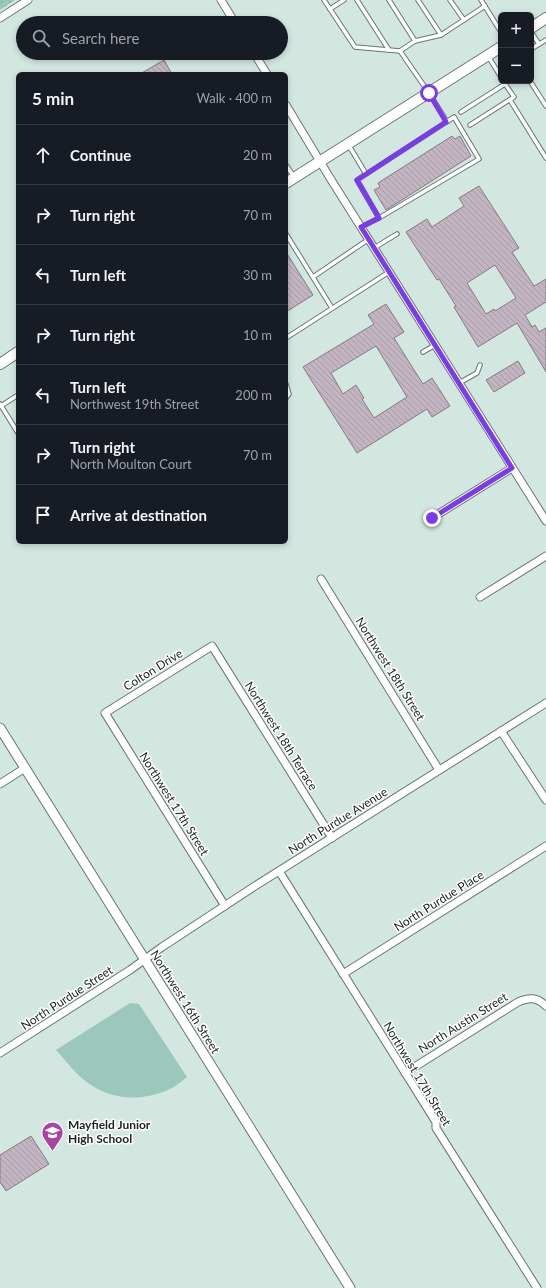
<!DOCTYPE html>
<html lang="en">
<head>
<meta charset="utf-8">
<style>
	body { margin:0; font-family:Lato,sans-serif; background:#242831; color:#f1f3f6 }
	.controls { position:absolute; right:12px; top:12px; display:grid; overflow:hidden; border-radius:6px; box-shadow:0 2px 6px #0003 }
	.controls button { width:36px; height:36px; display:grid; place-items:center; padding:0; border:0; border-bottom:1px solid #363941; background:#171b24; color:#f1f3f6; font:20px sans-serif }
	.stop { position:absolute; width:12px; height:12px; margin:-9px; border:3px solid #7c3aed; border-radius:50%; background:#fff }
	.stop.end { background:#7c3aed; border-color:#fff; box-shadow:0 1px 4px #0008 }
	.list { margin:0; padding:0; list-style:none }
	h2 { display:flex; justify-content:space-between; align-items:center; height:52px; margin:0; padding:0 16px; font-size:17px }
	h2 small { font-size:13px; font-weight:400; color:#9ea1a6 }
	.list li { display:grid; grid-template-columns:26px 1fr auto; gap:12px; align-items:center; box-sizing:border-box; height:60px; padding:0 16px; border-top:1px solid #363941 }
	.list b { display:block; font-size:15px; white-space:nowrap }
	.list p { margin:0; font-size:13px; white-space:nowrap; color:#9ea1a6 }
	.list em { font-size:13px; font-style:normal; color:#9ea1a6 }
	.icon { flex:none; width:22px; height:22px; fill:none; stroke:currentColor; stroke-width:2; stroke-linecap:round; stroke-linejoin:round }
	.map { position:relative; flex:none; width:546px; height:1288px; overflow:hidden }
	.search { position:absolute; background:#171b24; box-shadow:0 2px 6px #0003; left:16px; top:16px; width:272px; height:44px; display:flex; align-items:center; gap:10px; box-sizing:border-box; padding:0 14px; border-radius:22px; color:#9ea1a6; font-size:15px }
	.panel { position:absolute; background:#171b24; box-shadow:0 2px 6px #0003; left:16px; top:72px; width:272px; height:472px; border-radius:6px }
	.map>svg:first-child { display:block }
</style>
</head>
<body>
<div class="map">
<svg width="546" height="1288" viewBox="0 0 546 1288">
	<defs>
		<pattern id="park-dots" width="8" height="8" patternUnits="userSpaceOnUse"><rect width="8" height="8" fill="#9bc7bc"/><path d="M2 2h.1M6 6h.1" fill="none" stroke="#85aba1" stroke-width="1.8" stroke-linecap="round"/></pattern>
		<pattern id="building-back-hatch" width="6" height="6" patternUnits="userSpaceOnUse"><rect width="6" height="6" fill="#c2b5c1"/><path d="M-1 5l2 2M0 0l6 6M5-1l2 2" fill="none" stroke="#a69ba6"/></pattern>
	</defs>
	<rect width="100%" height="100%" fill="#d3e7e1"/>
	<!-- park -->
	<polygon fill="url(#park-dots)" points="0,0 15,0 0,10"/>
	<!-- pitch -->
	<path fill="#9bc7bc" d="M130 1003 139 1004 187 1077C182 1081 176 1086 170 1089 144 1101 115 1101 91 1085 77 1076 67 1062 56 1050Z"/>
	<!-- building -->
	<g fill="url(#building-back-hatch)" stroke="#867984" fill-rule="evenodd">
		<polygon points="164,60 172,74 140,74"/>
		<polygon points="452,136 455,139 460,136 471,156 386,210 374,190 380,187 378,183"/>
		<path d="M479 186 519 248 512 252 534 286 546 279V302L525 315 532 327 535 325 539 332 546 328V372L517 323 478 347 454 307 456 306 439 279 437 280 406 232 427 219 432 227 464 206 459 198ZM495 265 516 298 495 311 494 309 486 314 467 283Z"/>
		<polygon points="286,252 313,295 286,312"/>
		<path d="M386 304 404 332 394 338 409 362 423 384 432 378 450 406 432 417 427 409 357 453 303 367 374 324 368 315ZM376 346 407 397 374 418 362 399 364 398 356 385 343 394 331 373Z"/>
		<polygon points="518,361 525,373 494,392 486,380"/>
		<polygon points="31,1136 49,1164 6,1191 0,1182 0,1155"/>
	</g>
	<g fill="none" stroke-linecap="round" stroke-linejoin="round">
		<defs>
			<g id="service">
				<polyline points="324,0 355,47 400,51 415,41 441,35 485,6"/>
				<polyline points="357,0 389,50"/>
				<polyline points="389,0 415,41"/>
				<polyline points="418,0 441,35"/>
				<polyline points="450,0 464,20"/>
				<polyline points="481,0 501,32"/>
				<polyline points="330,9 344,0"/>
				<polyline points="531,32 539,44"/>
				<polyline points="531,49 546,40"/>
				<polyline points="400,51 429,93 447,122"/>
				<polyline points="488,56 501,77"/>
				<polyline points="530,81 546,106"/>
				<polyline points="510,100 546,158"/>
				<polyline points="461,112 505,84"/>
				<polyline points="470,125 514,97 503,81"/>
				<polyline points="348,144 366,174"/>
				<polyline points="286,165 294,177"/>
				<polyline points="361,227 379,218 479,159 454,117 357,180 379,218"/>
				<polyline points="286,234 332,308"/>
				<polyline points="374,248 397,234"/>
				<polyline points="313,277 369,239"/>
				<polyline points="286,338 389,272"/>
				<polyline points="423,352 435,345"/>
				<polyline points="459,383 477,373 480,365"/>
				<polyline points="286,384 289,394 286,398"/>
				<polyline points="0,404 18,433"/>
				<polyline points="1,406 18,395"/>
			</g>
			<g id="minor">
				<polyline points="221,0 235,23"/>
				<polyline points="0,18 28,0"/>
				<polyline points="254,53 267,74"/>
				<polyline points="286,105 330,178 546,521"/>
				<polyline points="432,518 512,468"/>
				<polyline points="321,579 439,770"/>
				<polyline points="480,597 546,556"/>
				<polyline points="501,731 546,800"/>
				<polyline points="0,784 25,768"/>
				<polyline points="279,871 436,1122 436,1128 537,1288"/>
				<polyline points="225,906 105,713 212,646 332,838"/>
				<polyline points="343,974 546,846"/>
				<polyline points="0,1053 130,970 162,947 255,886 546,703"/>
				<path d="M405 1073 518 1002C529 997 537 997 546 1006"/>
			</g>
			<polyline id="tertiary" points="0,728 350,1288"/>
			<g id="secondary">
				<polyline points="531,28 546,18"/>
				<polyline points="286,183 501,47"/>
				<polyline points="0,364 18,352"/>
			</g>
		</defs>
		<!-- service casing -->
		<use href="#service" stroke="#667873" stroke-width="5.5"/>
		<!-- minor casing -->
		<use href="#minor" stroke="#667873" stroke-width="9"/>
		<!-- tertiary casing -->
		<use href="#tertiary" stroke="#667873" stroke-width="11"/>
		<!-- secondary casing -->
		<use href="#secondary" stroke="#667873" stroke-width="12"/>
		<!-- service -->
		<use href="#service" stroke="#fff" stroke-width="3.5"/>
		<!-- minor -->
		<use href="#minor" stroke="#fff" stroke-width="7"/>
		<!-- tertiary -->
		<use href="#tertiary" stroke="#fff" stroke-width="9"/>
		<!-- secondary -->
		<use href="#secondary" stroke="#fff" stroke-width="10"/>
	</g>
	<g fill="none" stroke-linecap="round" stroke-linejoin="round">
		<!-- route -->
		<polyline stroke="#7c3aed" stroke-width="5" points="429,93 446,122 357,180 379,218 361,227 512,468 432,518"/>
	</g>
	<!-- icons -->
	<defs>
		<symbol id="school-pin" viewBox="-11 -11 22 30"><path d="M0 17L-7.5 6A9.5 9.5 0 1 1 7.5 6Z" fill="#ab43a6" stroke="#fff"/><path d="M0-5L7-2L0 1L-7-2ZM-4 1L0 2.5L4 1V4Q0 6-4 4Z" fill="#fff"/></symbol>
	</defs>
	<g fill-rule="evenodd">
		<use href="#school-pin" x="40" y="1120" width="25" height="34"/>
	</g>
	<g text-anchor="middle" stroke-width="3" stroke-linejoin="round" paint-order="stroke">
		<!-- street labels -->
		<g font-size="12" fill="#1b2220" stroke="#fff">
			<text transform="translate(390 669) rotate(58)" y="4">Northwest 18th Street</text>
			<text transform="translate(153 670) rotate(-32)" y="4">Colton Drive</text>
			<text transform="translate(281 736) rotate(58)" y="4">Northwest 18th Terrace</text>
			<text transform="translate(174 804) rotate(58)" y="4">Northwest 17th Street</text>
			<text transform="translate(338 821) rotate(-32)" y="4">North Purdue Avenue</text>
			<text transform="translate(439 901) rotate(-32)" y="4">North Purdue Place</text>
			<text transform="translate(67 998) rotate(-33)" y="4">North Purdue Street</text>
			<text transform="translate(185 1002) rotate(58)" y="4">Northwest 16th Street</text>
			<text transform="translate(463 1023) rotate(-32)" y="4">North Austin Street</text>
			<text transform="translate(417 1074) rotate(59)" y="4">Northwest 17th Street</text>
		</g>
		<!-- poi labels -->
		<g font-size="12" font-weight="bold" fill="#1b2220" stroke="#fff" text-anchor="start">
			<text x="68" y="1129">Mayfield Junior<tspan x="68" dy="14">High School</tspan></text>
		</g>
	</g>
</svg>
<div class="controls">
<button>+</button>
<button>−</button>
</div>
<div class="stop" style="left:429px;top:93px"></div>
<div class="stop end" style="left:432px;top:518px"></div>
<div class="search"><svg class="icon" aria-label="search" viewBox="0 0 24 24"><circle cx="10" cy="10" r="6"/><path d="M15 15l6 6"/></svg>Search here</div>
<section class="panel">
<h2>5 min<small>Walk · 400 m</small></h2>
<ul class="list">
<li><svg class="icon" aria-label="ahead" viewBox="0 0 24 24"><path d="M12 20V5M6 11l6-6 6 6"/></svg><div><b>Continue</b></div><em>20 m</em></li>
<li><svg class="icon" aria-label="right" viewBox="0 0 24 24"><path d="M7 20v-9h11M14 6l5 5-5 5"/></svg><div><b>Turn right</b></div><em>70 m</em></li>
<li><svg class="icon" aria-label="left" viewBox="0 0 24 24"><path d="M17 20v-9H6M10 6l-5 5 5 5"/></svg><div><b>Turn left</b></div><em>30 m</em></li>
<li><svg class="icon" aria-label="right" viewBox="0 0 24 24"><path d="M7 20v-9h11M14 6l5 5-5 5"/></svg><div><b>Turn right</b></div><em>10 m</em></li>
<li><svg class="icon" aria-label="left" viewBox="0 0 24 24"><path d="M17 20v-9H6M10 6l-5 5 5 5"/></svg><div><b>Turn left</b><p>Northwest 19th Street</p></div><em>200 m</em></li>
<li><svg class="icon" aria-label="right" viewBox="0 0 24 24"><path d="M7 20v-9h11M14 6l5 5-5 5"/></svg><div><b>Turn right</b><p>North Moulton Court</p></div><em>70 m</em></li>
<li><svg class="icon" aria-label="arrive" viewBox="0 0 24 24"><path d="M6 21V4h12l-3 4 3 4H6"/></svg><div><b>Arrive at destination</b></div></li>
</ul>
</section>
</div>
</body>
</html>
